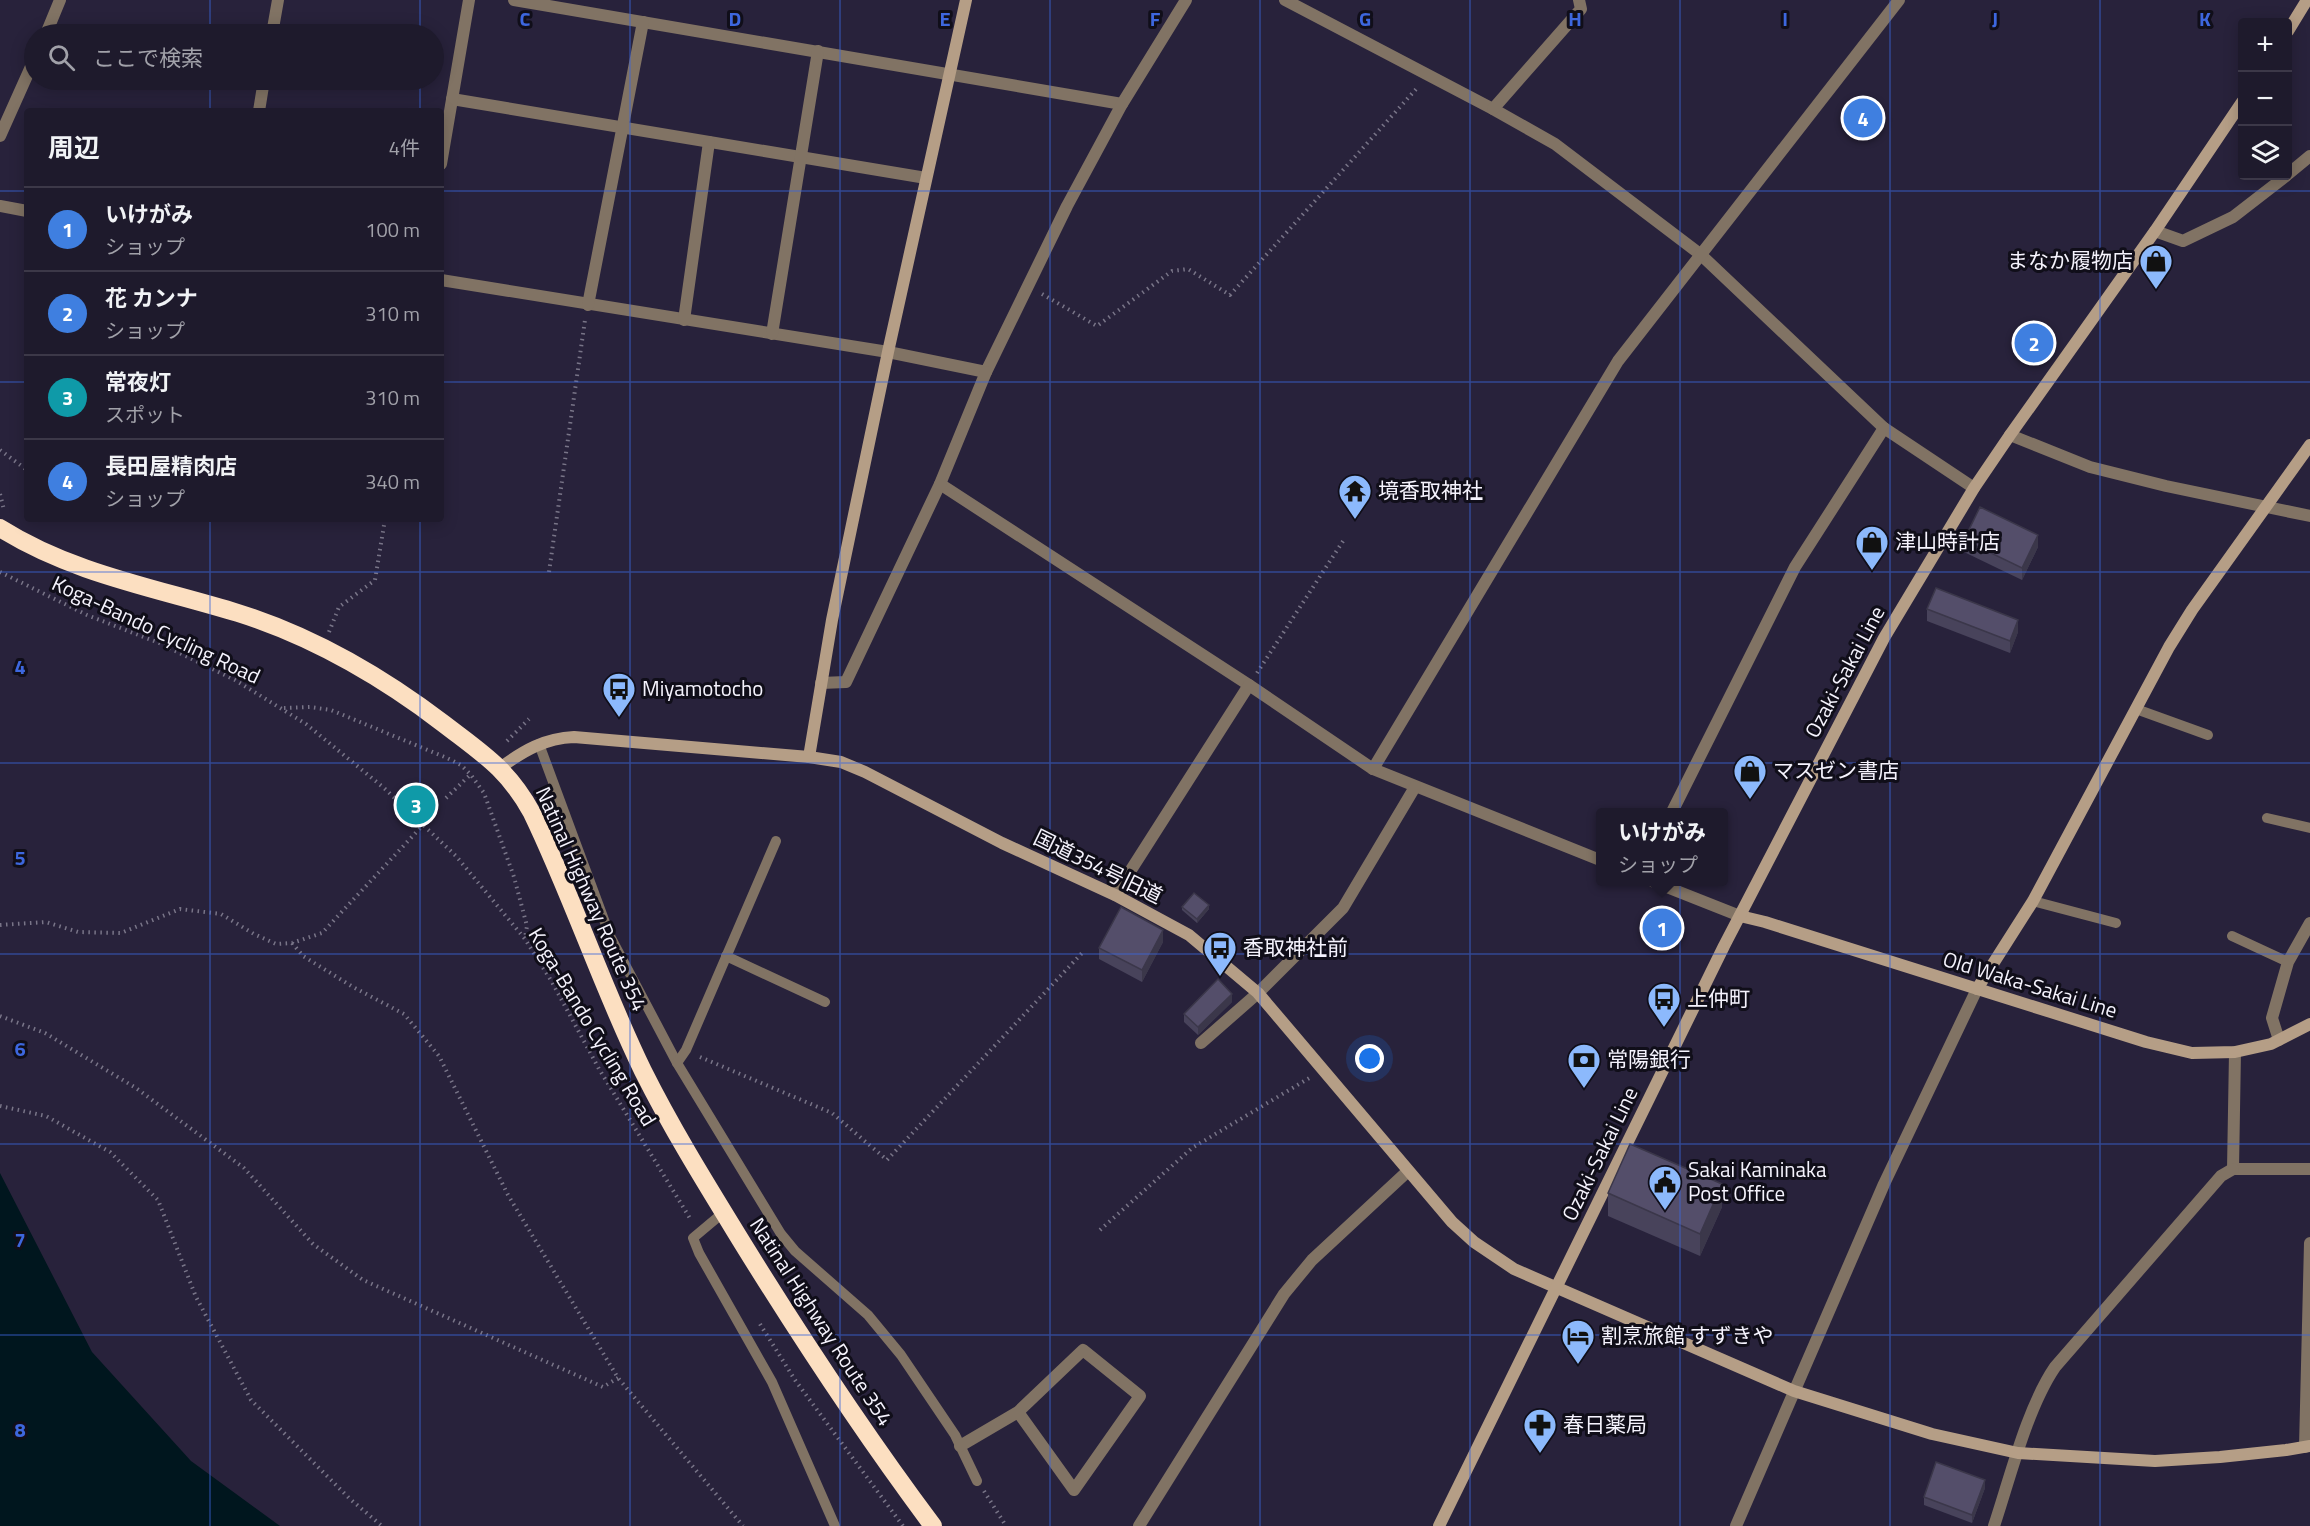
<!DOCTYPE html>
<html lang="ja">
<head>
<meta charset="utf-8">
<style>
	body { margin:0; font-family:"Titillium Web","Noto Sans JP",sans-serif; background:#2b2738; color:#f1f3f6 }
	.controls { position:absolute; right:18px; top:18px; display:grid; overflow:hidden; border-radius:6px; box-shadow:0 3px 15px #0003 }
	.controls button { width:54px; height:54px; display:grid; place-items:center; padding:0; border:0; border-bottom:2px solid #3c3848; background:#1e1a2c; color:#f1f3f6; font:30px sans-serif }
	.you { position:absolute; left:1370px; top:1059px; width:21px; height:21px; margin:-15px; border:4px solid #fff; border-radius:50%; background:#1a73e8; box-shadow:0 0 0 9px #1a73e833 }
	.badge { display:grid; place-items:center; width:39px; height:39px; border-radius:50%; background:#8cb9fc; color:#fff; font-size:20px; font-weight:700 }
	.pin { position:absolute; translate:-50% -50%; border:3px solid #fff; box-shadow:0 2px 6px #0006 }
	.popup { position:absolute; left:1596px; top:808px; width:132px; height:78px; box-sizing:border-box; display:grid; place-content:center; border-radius:6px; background:#1e1a2c; filter:drop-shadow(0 2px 4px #0005); font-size:20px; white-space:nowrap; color:#a1a1a9 }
	.popup b { font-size:22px; color:#f1f3f6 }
	.popup::after { content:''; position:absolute; left:50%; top:100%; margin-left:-12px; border:12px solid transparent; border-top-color:#1e1a2c }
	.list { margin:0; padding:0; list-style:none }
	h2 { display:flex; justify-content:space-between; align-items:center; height:78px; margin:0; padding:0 24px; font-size:26px }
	h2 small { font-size:20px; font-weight:400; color:#a1a1a9 }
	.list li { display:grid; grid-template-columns:39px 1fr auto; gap:18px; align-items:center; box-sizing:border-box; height:84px; padding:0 24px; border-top:2px solid #3c3848 }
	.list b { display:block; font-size:22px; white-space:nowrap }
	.list p { margin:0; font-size:20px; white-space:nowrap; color:#a1a1a9 }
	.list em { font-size:20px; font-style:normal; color:#a1a1a9 }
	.icon { flex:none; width:33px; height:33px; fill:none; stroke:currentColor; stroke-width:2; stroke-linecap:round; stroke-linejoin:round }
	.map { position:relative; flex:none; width:2310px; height:1526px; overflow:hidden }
	.search { position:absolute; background:#1e1a2c; box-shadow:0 3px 15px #0003; left:24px; top:24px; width:420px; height:66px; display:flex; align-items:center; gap:15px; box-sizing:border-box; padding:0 21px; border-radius:33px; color:#a1a1a9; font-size:22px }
	.panel { position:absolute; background:#1e1a2c; box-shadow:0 3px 15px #0003; left:24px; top:108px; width:420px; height:414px; border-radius:6px }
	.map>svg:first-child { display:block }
</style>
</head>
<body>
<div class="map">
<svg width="2310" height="1526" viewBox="0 0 2310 1526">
	<rect width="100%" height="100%" fill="#28223b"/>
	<!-- water -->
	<polygon fill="#00161e" points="0,1173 92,1352 191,1461 280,1526 0,1526"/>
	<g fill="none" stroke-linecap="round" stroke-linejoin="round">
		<!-- path -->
		<g stroke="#797588" stroke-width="4" stroke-dasharray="1.5 4.5" stroke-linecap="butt">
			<polyline points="1042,294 1097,326 1172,271 1188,269 1230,295 1418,87"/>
			<polyline points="0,450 27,470"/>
			<polyline points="0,494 4,510"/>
			<polyline points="0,572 87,615 159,643 235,680 306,724 384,788 456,856 525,939 552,982 599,1069 691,1220"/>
			<polyline points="549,572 585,320"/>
			<polyline points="329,632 339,607 375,580 385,519"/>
			<polyline points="1257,673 1345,538"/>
			<polyline points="284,708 310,707 331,710 447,758 461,765 471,775 484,793 514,877 527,926 525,938"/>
			<polyline points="507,741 529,719"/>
			<polyline points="446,798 471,774"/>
			<polyline points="0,925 46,922 78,932 121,933 180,909 221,914 254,934 276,944 292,943 322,933 423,825"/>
			<polyline points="292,943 303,956 353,987 404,1014 439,1056 508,1195 618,1378 743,1526"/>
			<polyline points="0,1016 45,1033 136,1088 244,1168 313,1244 363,1280 603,1387 618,1378"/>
			<polyline points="700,1057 832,1113 887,1160 1083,952"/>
			<polyline points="0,1106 46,1116 110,1152 158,1200 196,1297 251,1400 350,1499 382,1526"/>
			<polyline points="1100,1230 1192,1148 1311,1077"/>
			<polyline points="760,1324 795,1380 903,1526"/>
			<polyline points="984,1491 1006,1526"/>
		</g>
		<!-- lane -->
		<g stroke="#817364" stroke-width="10">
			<polyline points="2136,709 2208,735"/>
			<polyline points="539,744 610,936 677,1063 781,1234 795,1251 868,1315 901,1355 955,1435 977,1481"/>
			<polyline points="2267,818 2310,828"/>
			<polyline points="2033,901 2116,923"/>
			<polyline points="2232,936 2288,962"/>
			<polyline points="726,956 825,1002"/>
			<polyline points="677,1063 686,1050 776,841"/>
			<polyline points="724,1212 693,1238 699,1253 772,1382 835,1526"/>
		</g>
		<!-- street -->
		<g stroke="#817364" stroke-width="12">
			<polyline points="514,0 1122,104"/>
			<polyline points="1285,0 1493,109 1555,144 1700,254 1884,428 1974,488"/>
			<polyline points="46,34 60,0"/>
			<polyline points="272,34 278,0"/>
			<polyline points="452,99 926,178"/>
			<polyline points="1493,109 1581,9 1579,0"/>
			<polyline points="259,111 264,80"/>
			<polyline points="0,136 34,60"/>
			<polyline points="441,164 469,0"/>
			<polyline points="2288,174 2310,156"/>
			<polyline points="0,206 27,211"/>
			<polyline points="2155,231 2183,241 2233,217 2286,176"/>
			<polyline points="441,280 888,352 986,372 1067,206 1122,104 1186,0"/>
			<polyline points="588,305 643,22"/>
			<polyline points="684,320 709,142"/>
			<polyline points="772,334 818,51"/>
			<polyline points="2010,435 2090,467 2166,486 2310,516"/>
			<polyline points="940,484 1249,685"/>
			<polyline points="821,683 846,682 940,484 986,372"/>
			<polyline points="1373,769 1618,361 1899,0"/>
			<polyline points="1672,812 1795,567 1884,428"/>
			<polyline points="1654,882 1740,916"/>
			<polyline points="1115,895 1249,685 1373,769 1600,860"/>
			<polyline points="2279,1040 2272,1018 2288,962 2310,923"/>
			<polyline points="1201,1043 1258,993 1343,908 1415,787"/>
			<polyline points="2235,1052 2233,1169 2310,1169"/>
			<polyline points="960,1446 1018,1412 1083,1350 1140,1396 1074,1490 1018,1412"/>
			<polyline points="2305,1447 2310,1243"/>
			<polyline points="1139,1526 1284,1294 1312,1260 1408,1171"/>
			<polyline points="1736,1526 1884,1184 1977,989"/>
			<path d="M1994 1526C2010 1478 2027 1408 2055 1367L2221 1176 2233 1169"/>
		</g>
		<!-- secondary -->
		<g stroke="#b59e86" stroke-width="12">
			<polyline points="2288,31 2307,0"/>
			<polyline points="809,757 832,620 888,352 966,0"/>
			<path d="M500 768C523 751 545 738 574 737L809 757 841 762 865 772 1002 843 1115 895 1189 935 1258 993 1452 1222 1474 1242 1514 1269 1794 1391 1932 1434 2018 1453 2155 1461 2220 1457 2286 1450 2310 1446"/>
			<polyline points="1740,916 1765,922 2146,1042 2192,1053 2235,1052 2271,1044 2310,1024"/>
			<polyline points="1977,989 2033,901 2169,647 2192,610 2310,445"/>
			<polyline points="1439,1526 1724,946 1884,638 1974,488 2010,435 2155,231 2242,102"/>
		</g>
		<!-- highway -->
		<path stroke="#fcdfc1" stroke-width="18" d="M0 528C73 574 157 588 238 613 314 637 381 676 444 724 483 754 508 769 532 813 573 898 602 987 643 1071 673 1131 708 1187 743 1244 803 1341 865 1435 933 1526"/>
	</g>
	<!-- wall -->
	<g fill="#48435b">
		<polygon points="1964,540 2038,547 2022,580 1964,552"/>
		<polygon points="1927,609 2018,632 2010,653 1927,621"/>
		<polygon points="1182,907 1209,909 1197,923 1182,910"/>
		<polygon points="1163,942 1142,982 1099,959 1099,948"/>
		<polygon points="1232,1002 1198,1035 1184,1022 1184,1014"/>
		<polygon points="1608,1193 1722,1207 1700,1256 1608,1216"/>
		<polygon points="1985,1488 1972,1523 1924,1505 1924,1497"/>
	</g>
	<!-- shaded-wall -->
	<g fill="#3b374a">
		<polygon points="2038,535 2038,547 2022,580 2022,568"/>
		<polygon points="2018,620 2018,632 2010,653 2010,641"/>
		<polygon points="1209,905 1209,909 1197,923 1197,919"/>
		<polygon points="1163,930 1163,942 1142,982 1142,970"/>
		<polygon points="1232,994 1232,1002 1198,1035 1198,1027"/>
		<polygon points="1722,1184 1722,1207 1700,1256 1700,1234"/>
		<polygon points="1985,1480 1985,1488 1972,1523 1972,1515"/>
	</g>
	<!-- building -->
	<g fill="#544e6a" stroke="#3b374a" stroke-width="1.5">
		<polygon points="1980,507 2038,535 2022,568 1964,540"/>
		<polygon points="1936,588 2018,620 2010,641 1927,609"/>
		<polygon points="1194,893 1209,905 1197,919 1182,907"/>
		<polygon points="1121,907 1163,930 1142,970 1099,948"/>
		<polygon points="1218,979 1232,994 1198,1027 1184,1014"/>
		<polygon points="1630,1144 1722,1184 1700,1234 1608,1193"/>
		<polygon points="1936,1462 1985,1480 1972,1515 1924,1497"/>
	</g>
	<!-- grid -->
	<path fill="none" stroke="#3d67de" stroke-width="1.5" stroke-opacity="0.55" d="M210 0V34M420 0V34M630 0V1526M840 0V1526M1050 0V1526M1260 0V1526M1470 0V1526M1680 0V1526M1890 0V1526M2100 0V1526M210 80V111M420 80V111M0 191H27M441 191H2310M0 382H27M441 382H2310M210 519V1526M420 519V1526M0 572H2310M0 763H2310M0 954H2310M0 1144H2310M0 1335H2310"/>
	<!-- icons -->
	<defs>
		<symbol id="shop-pin" viewBox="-11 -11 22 30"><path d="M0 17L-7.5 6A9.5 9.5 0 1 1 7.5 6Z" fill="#8cb9fc" stroke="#100e19"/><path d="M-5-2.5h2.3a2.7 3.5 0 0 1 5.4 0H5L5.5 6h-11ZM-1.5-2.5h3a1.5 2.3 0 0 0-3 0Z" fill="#111"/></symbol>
		<symbol id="temple-pin" viewBox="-11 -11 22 30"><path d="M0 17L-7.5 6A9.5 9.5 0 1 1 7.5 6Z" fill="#8cb9fc" stroke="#100e19"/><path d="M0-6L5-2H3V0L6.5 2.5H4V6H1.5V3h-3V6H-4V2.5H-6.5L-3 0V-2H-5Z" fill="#111"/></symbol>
		<symbol id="bus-pin" viewBox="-11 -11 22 30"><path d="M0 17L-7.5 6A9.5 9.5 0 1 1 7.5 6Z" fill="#8cb9fc" stroke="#100e19"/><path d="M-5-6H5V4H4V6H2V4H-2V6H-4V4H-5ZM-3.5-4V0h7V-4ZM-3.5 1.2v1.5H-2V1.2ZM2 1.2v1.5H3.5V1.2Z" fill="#111"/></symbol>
		<symbol id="bank-pin" viewBox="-11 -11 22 30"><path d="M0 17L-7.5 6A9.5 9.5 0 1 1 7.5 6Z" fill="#8cb9fc" stroke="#100e19"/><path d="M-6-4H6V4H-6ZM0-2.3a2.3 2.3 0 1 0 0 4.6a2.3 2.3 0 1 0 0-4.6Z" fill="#111"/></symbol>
		<symbol id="civic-pin" viewBox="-11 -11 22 30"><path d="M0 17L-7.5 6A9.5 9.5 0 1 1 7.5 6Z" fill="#8cb9fc" stroke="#100e19"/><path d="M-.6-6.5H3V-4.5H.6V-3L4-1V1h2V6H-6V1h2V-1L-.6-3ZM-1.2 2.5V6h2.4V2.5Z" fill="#111"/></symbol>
		<symbol id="hotel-pin" viewBox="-11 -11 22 30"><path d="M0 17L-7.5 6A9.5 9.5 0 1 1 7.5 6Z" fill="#8cb9fc" stroke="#100e19"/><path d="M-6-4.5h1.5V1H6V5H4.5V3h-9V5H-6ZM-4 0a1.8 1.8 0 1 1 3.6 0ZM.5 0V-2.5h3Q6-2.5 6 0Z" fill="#111"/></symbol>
		<symbol id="pharmacy-pin" viewBox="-11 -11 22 30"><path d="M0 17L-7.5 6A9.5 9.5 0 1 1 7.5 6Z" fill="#8cb9fc" stroke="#100e19"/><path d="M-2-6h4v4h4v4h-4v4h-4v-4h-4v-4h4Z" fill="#111"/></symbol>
	</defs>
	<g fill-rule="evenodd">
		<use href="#shop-pin" x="2137" y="242" width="38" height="52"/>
		<use href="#temple-pin" x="1336" y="472" width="38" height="52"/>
		<use href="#shop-pin" x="1853" y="523" width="38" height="52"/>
		<use href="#bus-pin" x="600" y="670" width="38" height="52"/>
		<use href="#shop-pin" x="1731" y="752" width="38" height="52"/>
		<use href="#bus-pin" x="1201" y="929" width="38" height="52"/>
		<use href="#bus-pin" x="1645" y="980" width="38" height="52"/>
		<use href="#bank-pin" x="1565" y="1041" width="38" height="52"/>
		<use href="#civic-pin" x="1646" y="1163" width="38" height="52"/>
		<use href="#hotel-pin" x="1559" y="1317" width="38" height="52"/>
		<use href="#pharmacy-pin" x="1521" y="1406" width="38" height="52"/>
	</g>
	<g text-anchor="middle" stroke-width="6" stroke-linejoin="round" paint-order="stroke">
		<!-- poi labels -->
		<g font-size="21" fill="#f5f3fd" stroke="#100e19" text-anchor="start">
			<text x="2133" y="268" text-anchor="end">まなか履物店</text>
			<text x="1378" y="498">境香取神社</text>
			<text x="1895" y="549">津山時計店</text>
			<text x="642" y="696">Miyamotocho</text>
			<text x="1773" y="778">マスゼン書店</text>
			<text x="1243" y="955">香取神社前</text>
			<text x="1687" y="1006">上仲町</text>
			<text x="1607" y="1067">常陽銀行</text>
			<text x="1688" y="1177">Sakai Kaminaka<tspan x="1688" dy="24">Post Office</tspan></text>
			<text x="1601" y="1343">割烹旅館 すずきや</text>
			<text x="1563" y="1432">春日薬局</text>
		</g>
		<!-- street labels -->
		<g font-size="21" fill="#f5f3fd" stroke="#100e19">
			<text transform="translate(156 630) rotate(25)" y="7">Koga-Bando Cycling Road</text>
			<text transform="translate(1845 672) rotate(-62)" y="7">Ozaki-Sakai Line</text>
			<text transform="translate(1098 867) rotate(26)" y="7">国道354号旧道</text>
			<text transform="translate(591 899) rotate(66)" y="7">Natinal Highway Route 354</text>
			<text transform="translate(2030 985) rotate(17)" y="7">Old Waka-Sakai Line</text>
			<text transform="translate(592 1027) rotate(59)" y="7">Koga-Bando Cycling Road</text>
			<text transform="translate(1600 1154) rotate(-64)" y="7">Ozaki-Sakai Line</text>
			<text transform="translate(821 1322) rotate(57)" y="7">Natinal Highway Route 354</text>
		</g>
	</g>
	<g font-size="20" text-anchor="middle" font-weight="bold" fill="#3d67de" stroke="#100e19" stroke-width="6" stroke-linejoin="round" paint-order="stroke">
		<text x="525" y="26">C</text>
		<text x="735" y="26">D</text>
		<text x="945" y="26">E</text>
		<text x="1155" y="26">F</text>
		<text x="1365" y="26">G</text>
		<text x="1575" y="26">H</text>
		<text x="1785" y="26">I</text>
		<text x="1995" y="26">J</text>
		<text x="2205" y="26">K</text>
		<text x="20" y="674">4</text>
		<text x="20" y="865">5</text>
		<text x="20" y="1056">6</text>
		<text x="20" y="1247">7</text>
		<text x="20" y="1437">8</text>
	</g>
</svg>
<div class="controls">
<button>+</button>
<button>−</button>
<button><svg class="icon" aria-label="layers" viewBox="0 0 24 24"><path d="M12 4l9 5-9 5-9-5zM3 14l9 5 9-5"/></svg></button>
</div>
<div class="you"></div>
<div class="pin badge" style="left:1662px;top:928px;background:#3f7fe0">1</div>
<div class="popup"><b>いけがみ</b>ショップ</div>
<div class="pin badge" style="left:2034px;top:343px;background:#3f7fe0">2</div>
<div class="pin badge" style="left:416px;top:805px;background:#0f9aa8">3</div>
<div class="pin badge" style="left:1863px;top:118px;background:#3f7fe0">4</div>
<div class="search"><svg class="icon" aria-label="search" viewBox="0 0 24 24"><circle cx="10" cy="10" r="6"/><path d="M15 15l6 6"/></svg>ここで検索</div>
<section class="panel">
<h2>周辺<small>4件</small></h2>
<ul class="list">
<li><span class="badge" style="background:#3f7fe0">1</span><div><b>いけがみ</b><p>ショップ</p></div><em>100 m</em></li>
<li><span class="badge" style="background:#3f7fe0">2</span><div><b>花 カンナ</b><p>ショップ</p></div><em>310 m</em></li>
<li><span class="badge" style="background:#0f9aa8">3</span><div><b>常夜灯</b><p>スポット</p></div><em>310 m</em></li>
<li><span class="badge" style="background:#3f7fe0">4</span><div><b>長田屋精肉店</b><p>ショップ</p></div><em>340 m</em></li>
</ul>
</section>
</div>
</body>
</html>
